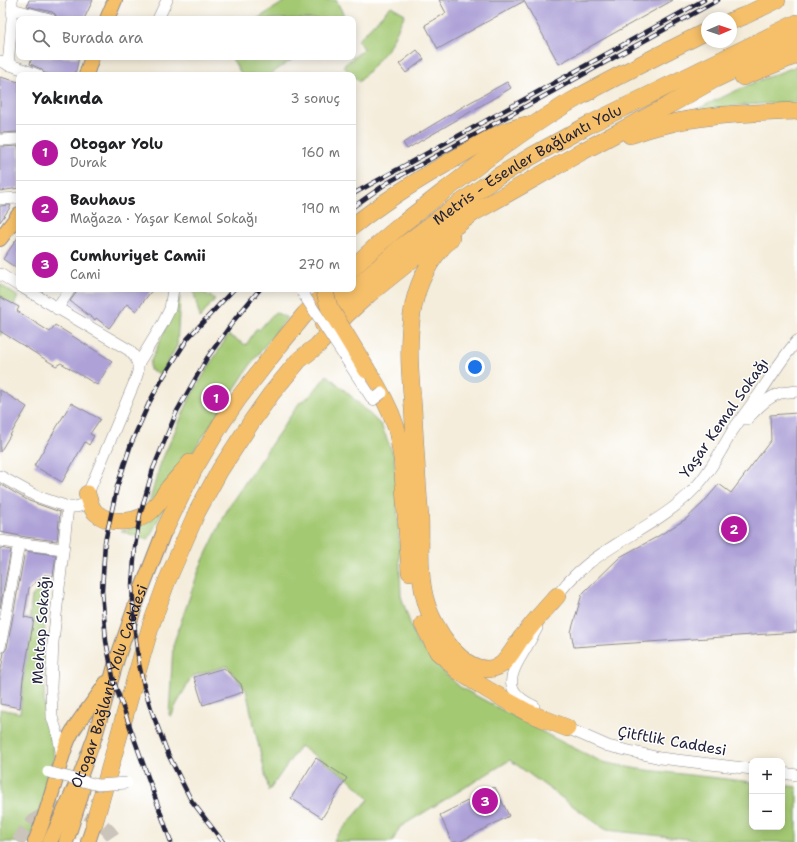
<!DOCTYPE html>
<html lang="tr">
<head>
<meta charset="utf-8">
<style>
	body { margin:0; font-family:"Shantell Sans",sans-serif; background:#f2f2f2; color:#202124 }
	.controls { position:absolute; right:12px; bottom:12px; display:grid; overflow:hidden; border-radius:8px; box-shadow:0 2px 10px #0003 }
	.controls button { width:36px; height:36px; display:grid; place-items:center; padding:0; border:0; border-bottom:1px solid #e0e0e0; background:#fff; color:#202124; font:20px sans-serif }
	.compass { position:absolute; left:701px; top:12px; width:36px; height:36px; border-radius:50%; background:#fff; box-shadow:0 2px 10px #0003; rotate:88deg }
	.you { position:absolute; left:475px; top:367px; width:14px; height:14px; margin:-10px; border:3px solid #fff; border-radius:50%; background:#1a73e8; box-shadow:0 0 0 6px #1a73e833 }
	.badge { display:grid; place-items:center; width:26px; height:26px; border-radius:50%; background:#b5179e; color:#fff; font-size:13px; font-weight:700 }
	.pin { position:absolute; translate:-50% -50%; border:2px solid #fff; box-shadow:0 1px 4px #0006 }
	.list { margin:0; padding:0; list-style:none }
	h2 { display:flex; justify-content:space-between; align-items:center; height:52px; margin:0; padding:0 16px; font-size:17px }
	h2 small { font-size:13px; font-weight:400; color:#757577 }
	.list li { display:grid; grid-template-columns:26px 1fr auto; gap:12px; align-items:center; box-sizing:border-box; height:56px; padding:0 16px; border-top:1px solid #e0e0e0 }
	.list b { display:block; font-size:15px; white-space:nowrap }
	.list p { margin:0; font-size:13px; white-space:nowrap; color:#757577 }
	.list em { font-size:13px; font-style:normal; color:#757577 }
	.icon { flex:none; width:22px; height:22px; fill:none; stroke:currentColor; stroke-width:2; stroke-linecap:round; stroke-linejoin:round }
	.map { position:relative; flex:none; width:797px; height:842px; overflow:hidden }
	.search { position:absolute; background:#fff; box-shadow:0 2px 10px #0003; left:16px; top:16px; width:340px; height:44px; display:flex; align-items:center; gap:10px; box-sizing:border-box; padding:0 14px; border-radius:8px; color:#757577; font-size:15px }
	.panel { position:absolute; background:#fff; box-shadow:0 2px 10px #0003; left:16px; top:72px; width:340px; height:220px; border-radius:8px }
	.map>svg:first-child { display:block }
</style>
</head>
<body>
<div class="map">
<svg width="797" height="842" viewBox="0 0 797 842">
	<rect width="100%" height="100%" fill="#fff"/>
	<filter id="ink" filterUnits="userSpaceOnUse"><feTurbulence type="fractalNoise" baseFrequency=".025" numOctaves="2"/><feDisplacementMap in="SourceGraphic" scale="8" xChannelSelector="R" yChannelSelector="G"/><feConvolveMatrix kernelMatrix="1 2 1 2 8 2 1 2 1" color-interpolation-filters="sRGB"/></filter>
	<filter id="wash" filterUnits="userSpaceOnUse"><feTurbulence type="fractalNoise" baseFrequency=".012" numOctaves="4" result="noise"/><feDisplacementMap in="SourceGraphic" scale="16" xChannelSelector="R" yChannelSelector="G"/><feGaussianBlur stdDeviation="0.9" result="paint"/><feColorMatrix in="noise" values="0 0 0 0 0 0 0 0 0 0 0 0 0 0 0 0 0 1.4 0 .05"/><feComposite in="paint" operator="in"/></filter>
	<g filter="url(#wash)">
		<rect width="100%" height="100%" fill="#f4eddb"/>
		<!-- green -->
		<g fill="#a4c973" stroke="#637657">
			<polygon points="287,0 336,0 346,19 257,19"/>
			<polygon points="391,6 405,14 388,49 359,82 343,66 364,49 358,40"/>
			<polygon points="231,57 296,57 269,75 242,75"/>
			<path d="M797 66V102C764 104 731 104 699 112L697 109 755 82Z"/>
			<polygon points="0,284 18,297 0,336"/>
			<polygon points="193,289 197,289 215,299 200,318"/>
			<polygon points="180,296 177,346 161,374 150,370 150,363"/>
			<polygon points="275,312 287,318 253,361 187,461 148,506 161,462 191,396 228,335 246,345 257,328 259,330"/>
			<polygon points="327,375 351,396 381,425 394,456 398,517 401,596 416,641 440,668 460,687 552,737 602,762 638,769 752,782 752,827 782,827 782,785 797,787 797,842 717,842 606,830 510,760 400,827 392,842 334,842 335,838 369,799 348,778 300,746 269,791 246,690 227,666 192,676 174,709 172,716 169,715 173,645 200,567 229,506 300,402 310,396"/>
			<polygon points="172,493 148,540 121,531 135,527"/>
			<polygon points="45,584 44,702 53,745 54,758 51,778 29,842 0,842 0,709 20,713 32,596"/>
		</g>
		<g id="blocks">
			<!-- building -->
			<g fill="#ada1d7">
				<polygon points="29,0 93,0 84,19 57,19 55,14 52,12 27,6"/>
				<polygon points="439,0 673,0 559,64 524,1 438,49 425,25 446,13"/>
				<polygon points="417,50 424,59 406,73 399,64"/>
				<polygon points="32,57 79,57 75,75 53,75 44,73 41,69 30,64"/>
				<polygon points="0,77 19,82 19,132 0,133"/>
				<polygon points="507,82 511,88 407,149 403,143 469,103"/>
				<polygon points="19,146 19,188 0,191 0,147"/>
				<polygon points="10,205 11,206 0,222 0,206"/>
				<polygon points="19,236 19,270 3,259"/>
				<polygon points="77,289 153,289 136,311 127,304 109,328 96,318 95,320 70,301 76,293"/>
				<polygon points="0,297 19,307 17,311 50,332 55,325 112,361 97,385 61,363 56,366 0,331"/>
				<polygon points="0,390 27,407 0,452"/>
				<polygon points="71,403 100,419 90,434 94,436 89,445 85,442 62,482 34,466"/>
				<polygon points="797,413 797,632 574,647 571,632 582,594 620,557 655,538 686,519 703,503 719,484 731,493 771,440 770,415"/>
				<polygon points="0,484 29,501 60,512 57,541 26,537 0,532"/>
				<polygon points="0,548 11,550 0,608"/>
				<polygon points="25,551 56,555 53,576 44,575 29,588 24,617 34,619 23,679 20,708 0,704 0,675 4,652 7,648"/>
				<polygon points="224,668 241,684 243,692 203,705 194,677"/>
				<polygon points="316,758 347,778 322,818 291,798"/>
				<polygon points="495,787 509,816 459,842 452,842 440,815"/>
			</g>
		</g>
	</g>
	<g filter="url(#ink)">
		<use href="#blocks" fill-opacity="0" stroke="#8b888b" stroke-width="1"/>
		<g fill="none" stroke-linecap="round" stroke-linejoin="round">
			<!-- major-tunnel -->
			<path stroke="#cac4bb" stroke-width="14" stroke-dasharray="14 7" stroke-linecap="butt" d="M18 842C23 835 28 826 35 820 38 818 42 816 45 814 65 803 79 806 96 820 104 826 112 833 116 842"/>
			<defs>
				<g id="minor">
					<polyline points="12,9 50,19"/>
					<polyline points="158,19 167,0"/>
					<polyline points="0,61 38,75"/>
					<polyline points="8,65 12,19 12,0"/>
					<polyline points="0,140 19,139"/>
					<polyline points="0,199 19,198"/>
					<polyline points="0,274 19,286"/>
					<polyline points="25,289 129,350 135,357 138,364"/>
					<polyline points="57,309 70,289"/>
					<path d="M747 419C757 409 767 397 781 393 786 392 792 392 797 391"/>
					<polyline points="0,476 36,496 68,507 75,507 80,506 84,503 135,381 138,372 138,364 163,323 170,309 173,289"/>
					<polyline points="0,541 63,549"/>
					<path d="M553 602C586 548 653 533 695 488 711 471 721 450 733 430 742 417 751 405 760 393 772 375 783 357 797 341"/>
					<polyline points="0,647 19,543"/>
					<path d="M534 706C504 692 508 677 523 653 528 645 532 637 537 628"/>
					<polyline points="562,724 567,728 608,746 660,758 752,769"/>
					<polyline points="62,756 58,736 52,717 51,688 53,642 68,507"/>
					<polyline points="782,773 797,775"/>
				</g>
				<g id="major">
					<polyline points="107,19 115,0"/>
					<polyline points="86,75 92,57"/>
					<polyline points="0,239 19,214"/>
					<path d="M35 842C42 825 48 807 53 789 59 770 62 751 71 734 81 715 96 701 106 683"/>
					<path id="s1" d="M50 842 81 774 95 736 117 659 137 601 165 529"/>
					<polyline points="66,842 80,799 84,783"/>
					<polyline points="88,842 94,824"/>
				</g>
				<g id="highway">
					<polyline points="731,21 744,16 777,0"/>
					<polyline points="743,77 797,55"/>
					<path d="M630 135C640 132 650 128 660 126 704 114 751 113 797 111"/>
					<path d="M353 226C383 202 416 181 449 162 473 148 498 131 526 125"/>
					<path d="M451 238C431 257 418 281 413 308 407 341 410 375 413 408 415 444 417 481 420 517 421 544 418 576 426 602 433 627 462 676 494 668 497 667 502 665 504 662 511 655 516 645 522 637 533 623 545 609 557 596"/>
					<path d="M353 268C386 235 424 207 460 179 498 150 536 121 577 98 620 74 664 53 707 31"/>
					<path id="s2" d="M323 324 344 299 400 248 453 208 497 177 532 156 590 124 797 23"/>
					<path d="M367 370C379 388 389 406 396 427 399 437 400 448 402 458L410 572"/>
					<path d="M87 494C89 500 91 509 96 513 111 526 140 523 153 509 159 503 163 496 168 489 175 480 183 472 190 463"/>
					<polyline points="165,529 193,471 221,424 238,399 283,341 305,314 331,289"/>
					<polyline points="423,624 438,652 450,662 457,670 466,676 488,690 527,712 567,728"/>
					<polyline points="94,824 131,693 151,625 167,581 197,512 220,470 252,421 271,394 299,360 317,346 347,314 369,294 430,245 473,213 583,151 671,104 715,79 797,40"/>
				</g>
			</defs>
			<!-- minor casing -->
			<use href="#minor" stroke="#8b888b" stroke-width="12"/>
			<!-- major casing -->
			<use href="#major" stroke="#8b888b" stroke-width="16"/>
			<!-- highway casing -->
			<use href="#highway" stroke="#8b888b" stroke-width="18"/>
			<!-- minor -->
			<use href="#minor" stroke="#fff" stroke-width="11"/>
			<!-- major -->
			<use href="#major" stroke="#f6c06b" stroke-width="14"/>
			<!-- highway -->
			<use href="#highway" stroke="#f6c06b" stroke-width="17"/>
			<defs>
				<g id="rail">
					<polyline points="353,194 704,0"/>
					<polyline points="353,207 387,183 718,0"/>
					<polyline points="171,842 114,682 106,641 102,591 105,542 117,487 131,444 149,403 162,379 188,338 234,289"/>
					<polyline points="223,842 191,800 168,754 152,712 144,686 139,664 135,632 132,585 135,547 140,515 153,469 177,411 207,358 235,319 260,289"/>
				</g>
			</defs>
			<!-- rail casing -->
			<use href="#rail" stroke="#22223b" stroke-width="4.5"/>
			<!-- rail -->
			<use href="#rail" stroke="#fff" stroke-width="3" stroke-dasharray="9" stroke-linecap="butt"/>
			<defs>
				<g id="minor-bridge">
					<polyline points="302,292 373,400 382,393"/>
					<polyline points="48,772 98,785 127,783"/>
				</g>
				<polyline id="highway-bridge" points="324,289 329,307 367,370"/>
			</defs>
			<!-- minor-bridge casing -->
			<use href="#minor-bridge" stroke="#8b888b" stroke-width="12" stroke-linecap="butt"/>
			<!-- highway-bridge casing -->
			<use href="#highway-bridge" stroke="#8b888b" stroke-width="18" stroke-linecap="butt"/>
			<!-- minor-bridge -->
			<use href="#minor-bridge" stroke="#fff" stroke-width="11"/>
			<!-- highway-bridge -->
			<use href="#highway-bridge" stroke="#f6c06b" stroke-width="17"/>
		</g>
	</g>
	<g text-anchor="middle" stroke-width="3" stroke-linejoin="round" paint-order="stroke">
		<!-- street labels -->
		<g font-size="15" fill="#22223b" stroke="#fff">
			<text dy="5" stroke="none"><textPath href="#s2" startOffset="261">Metris - Esenler Bağlantı Yolu</textPath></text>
			<text transform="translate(724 418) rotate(-55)" y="5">Yaşar Kemal Sokağı</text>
			<text transform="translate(41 630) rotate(-86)" y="5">Mehtap Sokağı</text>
			<text dy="5" stroke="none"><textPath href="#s1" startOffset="167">Otogar Bağlantı Yolu Caddesi</textPath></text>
			<text transform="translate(672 741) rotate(10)" y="5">Çitftlik Caddesi</text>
		</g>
	</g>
</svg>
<div class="controls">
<button>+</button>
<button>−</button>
</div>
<svg class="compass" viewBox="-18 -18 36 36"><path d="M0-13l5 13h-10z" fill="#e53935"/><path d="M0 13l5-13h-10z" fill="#757577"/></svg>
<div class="you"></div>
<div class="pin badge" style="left:216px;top:398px">1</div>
<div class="pin badge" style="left:734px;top:529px">2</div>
<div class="pin badge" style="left:485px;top:801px">3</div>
<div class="search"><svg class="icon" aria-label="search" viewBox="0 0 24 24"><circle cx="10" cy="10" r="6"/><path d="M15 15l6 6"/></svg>Burada ara</div>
<section class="panel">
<h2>Yakında<small>3 sonuç</small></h2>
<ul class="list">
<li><span class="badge">1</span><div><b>Otogar Yolu</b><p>Durak</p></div><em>160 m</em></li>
<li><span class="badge">2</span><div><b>Bauhaus</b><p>Mağaza · Yaşar Kemal Sokağı</p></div><em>190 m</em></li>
<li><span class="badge">3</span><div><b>Cumhuriyet Camii</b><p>Cami</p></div><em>270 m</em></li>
</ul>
</section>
</div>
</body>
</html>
